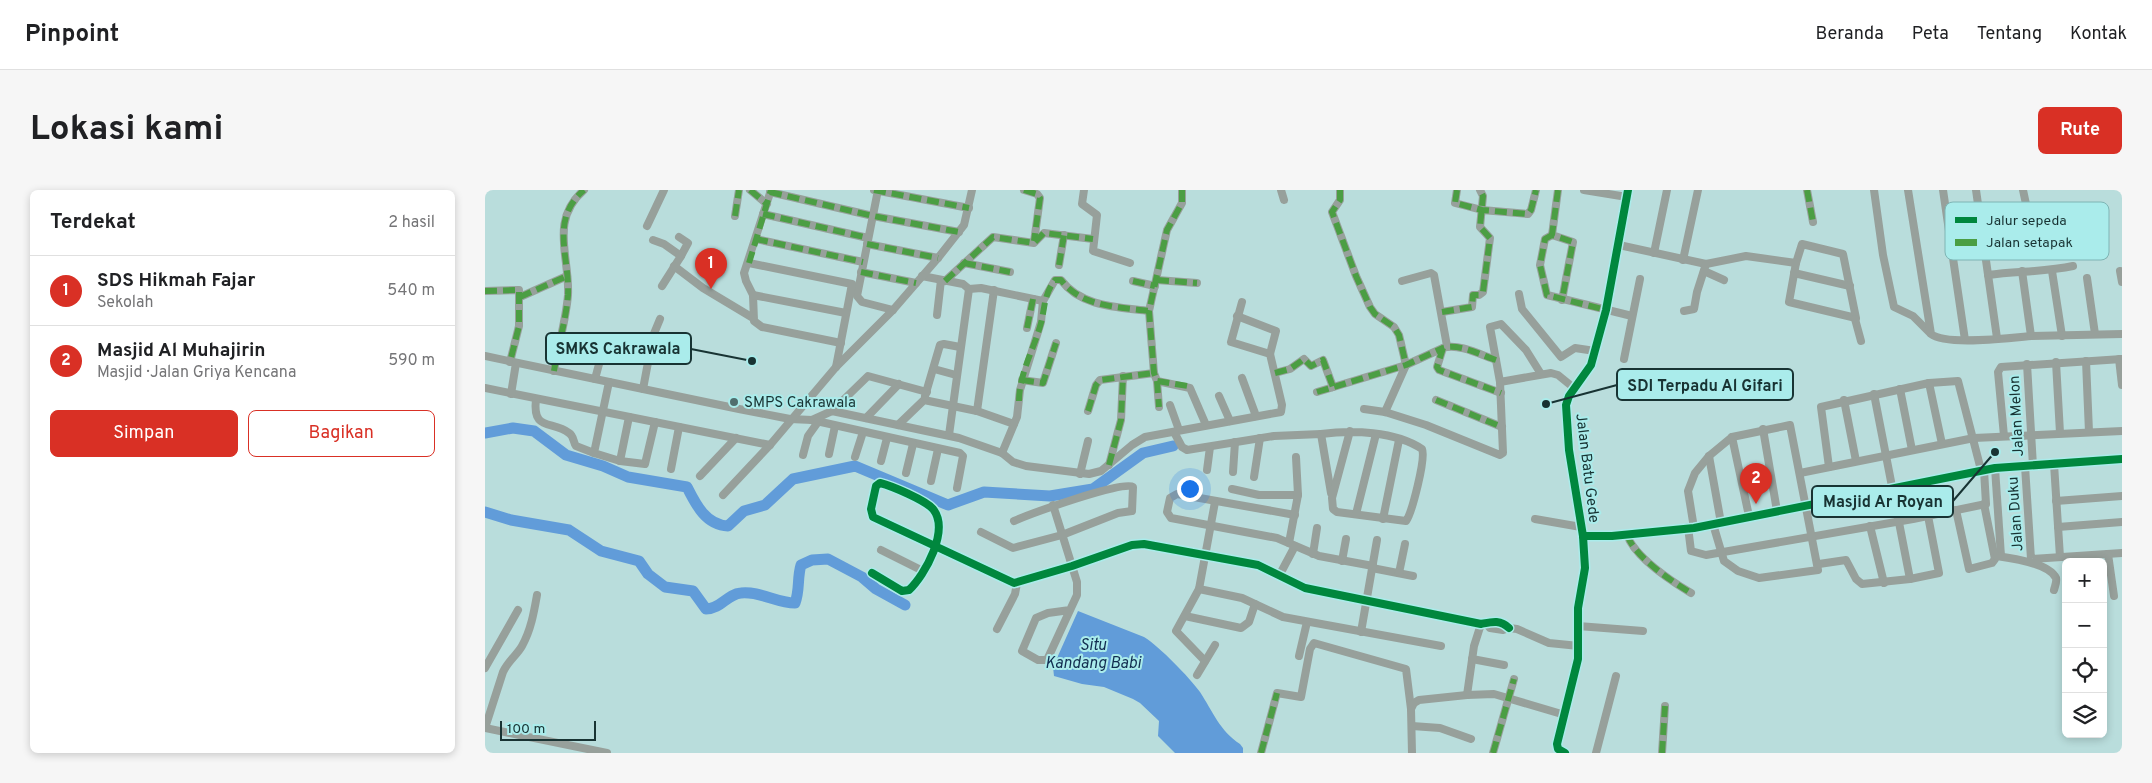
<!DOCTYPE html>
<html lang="id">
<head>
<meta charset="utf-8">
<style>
	body { margin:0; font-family:Overpass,sans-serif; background:#f6f6f6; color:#202124 }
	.controls { position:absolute; right:15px; bottom:15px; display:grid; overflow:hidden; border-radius:8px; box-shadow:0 2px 8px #0003 }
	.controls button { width:45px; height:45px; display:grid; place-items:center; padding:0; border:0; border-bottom:1px solid #e0e0e0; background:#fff; color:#202124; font:25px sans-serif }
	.scale { position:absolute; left:15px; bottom:12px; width:96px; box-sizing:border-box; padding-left:5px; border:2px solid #183333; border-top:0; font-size:14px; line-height:18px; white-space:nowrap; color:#183333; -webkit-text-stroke:4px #aaeceb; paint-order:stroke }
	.you { position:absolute; left:704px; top:298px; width:18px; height:18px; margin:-12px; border:4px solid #fff; border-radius:50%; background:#1a73e8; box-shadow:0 0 0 8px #1a73e833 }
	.badge { display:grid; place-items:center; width:32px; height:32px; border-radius:50%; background:#d93025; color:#fff; font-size:16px; font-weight:700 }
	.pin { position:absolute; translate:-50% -41px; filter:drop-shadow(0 1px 2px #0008) }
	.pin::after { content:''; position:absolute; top:26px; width:18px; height:15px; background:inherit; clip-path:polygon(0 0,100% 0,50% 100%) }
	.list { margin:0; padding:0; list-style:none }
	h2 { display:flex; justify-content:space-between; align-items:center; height:65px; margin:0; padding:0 20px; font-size:21px }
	h2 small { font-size:16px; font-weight:400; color:#757577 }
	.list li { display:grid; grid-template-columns:32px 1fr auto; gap:15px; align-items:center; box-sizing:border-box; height:70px; padding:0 20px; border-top:1px solid #e0e0e0 }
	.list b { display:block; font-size:19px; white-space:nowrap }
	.list p { margin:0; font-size:16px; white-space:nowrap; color:#757577 }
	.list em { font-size:16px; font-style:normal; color:#757577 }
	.actions { display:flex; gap:10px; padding:15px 20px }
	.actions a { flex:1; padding:11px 0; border:1px solid #d93025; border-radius:8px; text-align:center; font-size:18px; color:#d93025 }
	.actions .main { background:#d93025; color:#fff }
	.icon { flex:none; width:28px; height:28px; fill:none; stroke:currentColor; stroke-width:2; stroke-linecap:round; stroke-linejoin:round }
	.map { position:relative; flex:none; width:1637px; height:563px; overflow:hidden; border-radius:8px }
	header { display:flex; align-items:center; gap:30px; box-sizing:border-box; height:70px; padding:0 25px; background:#fff; border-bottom:1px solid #e0e0e0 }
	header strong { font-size:24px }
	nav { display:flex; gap:28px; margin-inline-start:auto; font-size:18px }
	.intro { display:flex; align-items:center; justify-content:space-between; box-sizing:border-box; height:120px; padding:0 30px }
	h1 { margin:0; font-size:35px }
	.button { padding:12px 22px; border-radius:8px; background:#d93025; color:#fff; font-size:18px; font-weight:700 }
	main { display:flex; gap:30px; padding:0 30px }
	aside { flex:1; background:#fff; border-radius:8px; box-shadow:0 2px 8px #0003 }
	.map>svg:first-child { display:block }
</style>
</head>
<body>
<header>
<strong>Pinpoint</strong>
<nav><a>Beranda</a><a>Peta</a><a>Tentang</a><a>Kontak</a></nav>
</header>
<div class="intro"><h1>Lokasi kami</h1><a class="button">Rute</a></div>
<main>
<aside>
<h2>Terdekat<small>2 hasil</small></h2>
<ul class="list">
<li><span class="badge">1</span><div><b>SDS Hikmah Fajar</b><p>Sekolah</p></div><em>540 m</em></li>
<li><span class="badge">2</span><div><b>Masjid Al Muhajirin</b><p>Masjid · Jalan Griya Kencana</p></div><em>590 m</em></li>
</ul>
<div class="actions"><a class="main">Simpan</a><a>Bagikan</a></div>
</aside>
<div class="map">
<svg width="1637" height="563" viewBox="0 0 1637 563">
	<rect width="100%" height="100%" fill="#b9dddc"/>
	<!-- water -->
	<path fill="#619cd9" d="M593 421 659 447C675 457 704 487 715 502 728 522 735 541 755 554L758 558V563H690L673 546 674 531 655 513 648 509 619 497 597 494 569 486 568 477Z"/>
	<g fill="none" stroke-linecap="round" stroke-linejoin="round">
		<!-- river -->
		<g stroke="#619cd9" stroke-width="11">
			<path d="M0 243 28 238 49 241 81 265 118 276 143 287 202 297C211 315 221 335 243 336L259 321 280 315 308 289 370 276 463 315 499 302 565 306 608 299 658 263 688 256"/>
			<path d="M0 322 26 330 84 340 116 361 154 371 163 384 180 397 208 401 221 419C236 419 242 404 256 403 275 401 292 413 310 413 315 400 312 388 316 375L327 370 343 369 377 387 391 399 420 415"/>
		</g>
		<!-- minor -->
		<g stroke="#97a09b" stroke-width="8">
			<polyline points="265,0 282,14"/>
			<polyline points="286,0 259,83 261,91 268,105 269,131 277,137 356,153"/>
			<polyline points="389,0 484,18"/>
			<polyline points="393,0 372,106 377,112 408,120"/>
			<polyline points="539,0 552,4 555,8 549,52"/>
			<polyline points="599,0 597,14 612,25 608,61 645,73"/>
			<polyline points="697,0 697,13 682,40 664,121 669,183 672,191 705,198 721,235"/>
			<polyline points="796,0 799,10"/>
			<polyline points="855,0 855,10 847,22 871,86 885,117 890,124 909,137 914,145 921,175 900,222"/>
			<polyline points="972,0 970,13 997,20 1043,24 1046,20 1051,0"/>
			<polyline points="1073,0 1067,45 1088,52 1077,110"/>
			<polyline points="1099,0 1142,7"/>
			<polyline points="1322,0 1328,32"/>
			<polyline points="1389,0 1398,65 1409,117 1428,126 1445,143"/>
			<path d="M1423 0 1446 144C1461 156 1525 148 1546 146L1537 81"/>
			<polyline points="1458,0 1480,150"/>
			<polyline points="1491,0 1512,148"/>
			<polyline points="1538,0 1548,47 1556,63 1562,66 1619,65"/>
			<polyline points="285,2 388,26 474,42"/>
			<polyline points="278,24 383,48"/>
			<polyline points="250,26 254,0"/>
			<polyline points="1496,26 1539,19"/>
			<polyline points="162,36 179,0"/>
			<polyline points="1067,45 1060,49 1055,75 1062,105 1147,126"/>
			<polyline points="194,47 203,53 196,66"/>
			<polyline points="271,49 378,72"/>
			<polyline points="168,50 179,54 196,66 177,96"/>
			<polyline points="382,54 453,68"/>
			<polygon points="1317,54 1358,64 1371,128 1304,112 1311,73"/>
			<polyline points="1134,55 1221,74 1261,66 1311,73"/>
			<polyline points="1499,56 1544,49"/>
			<polyline points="1169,63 1182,0"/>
			<polyline points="1198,70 1213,0"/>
			<polyline points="264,73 367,94 351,177"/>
			<polyline points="479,73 525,82"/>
			<polyline points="574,75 579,45"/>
			<polyline points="189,76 218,98 268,128"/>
			<polyline points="1219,81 1239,90"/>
			<polyline points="1567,81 1577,146"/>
			<polyline points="1635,81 1637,92"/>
			<polyline points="376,82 431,93"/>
			<polyline points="1309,83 1365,96"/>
			<path d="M1503 85C1532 81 1560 82 1588 76"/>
			<polyline points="437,86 478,94 484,99"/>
			<polyline points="1602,88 1610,144"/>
			<polyline points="672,90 712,93"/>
			<polyline points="460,91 508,47 549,53 559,43 608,49"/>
			<polyline points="648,91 670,96"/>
			<polyline points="917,91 946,83 949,85 962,156"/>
			<polyline points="0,101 34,100 34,136 25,172"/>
			<polyline points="1034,104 1037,119 1076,167 1090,158 1110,161"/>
			<polyline points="268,105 361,123"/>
			<polyline points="35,107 82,86"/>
			<polyline points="1199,121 1209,119 1212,102 1221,74"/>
			<polyline points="957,122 987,117 988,105 994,105 998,102 1005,48 995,37 998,6 995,0"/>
			<polyline points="452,125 456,90"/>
			<polyline points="752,126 791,141 785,164"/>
			<polyline points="1370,129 1376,151"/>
			<polyline points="542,138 548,109"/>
			<polyline points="1546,146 1637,144"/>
			<polyline points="0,166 254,219 305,229 327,230 475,263 478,266 472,298"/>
			<polyline points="1139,169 1155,89"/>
			<polyline points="1634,169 1637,195"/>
			<path d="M1011 170C996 165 974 153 958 158L952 177 954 180 1016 203"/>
			<polyline points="1601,171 1604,242"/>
			<polyline points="1571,172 1575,243"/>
			<polyline points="1542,174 1548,276"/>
			<polyline points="449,179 471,185"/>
			<path d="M69 181C73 156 81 130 83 105 85 67 64 30 99 0"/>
			<polyline points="790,183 805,179 819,169 826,176 838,170 848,197"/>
			<polyline points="1056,184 1041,160 1016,134 1005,137 1015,192 1066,183 1073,185 1089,198"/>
			<polyline points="757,188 771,226"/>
			<polyline points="110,189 117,163"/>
			<polyline points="537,190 558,193 571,153"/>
			<polyline points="672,191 674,217"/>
			<polyline points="124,192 109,263 135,271 160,274 170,232"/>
			<polyline points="1444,193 1457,254"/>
			<polyline points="0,198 285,255"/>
			<polyline points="158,199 168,146 175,129"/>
			<polyline points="1415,199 1427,260"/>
			<polyline points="832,202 921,175 958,158"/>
			<polyline points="26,204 31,173"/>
			<polyline points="1389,204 1425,389 1454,383 1443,326"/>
			<polyline points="440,206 455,155 459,154 475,157"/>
			<polyline points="734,206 745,231"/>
			<path d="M51 209C47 242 67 230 84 243 89 246 88 252 91 256L109 263"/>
			<polyline points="951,210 1017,237"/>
			<polyline points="1359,210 1371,271"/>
			<polyline points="685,215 694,240"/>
			<polyline points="879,219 900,222 941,235 1015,265 1018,263 1015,192"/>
			<polyline points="347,221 383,186 442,202"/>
			<polyline points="492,221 509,100"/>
			<polyline points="603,221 611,195 615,190 669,183"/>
			<polyline points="381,228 414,194"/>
			<polyline points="327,230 347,221 474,248 517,263 528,272 541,276 604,284 616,281 647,255 660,247 796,222 797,215 785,164 746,152 757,112"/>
			<polyline points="413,235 439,210 492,221 529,234"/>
			<polyline points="1278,239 1292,321"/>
			<polyline points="689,242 697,257 702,260 789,246 836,244 846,303"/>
			<path d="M836 244C867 240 910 241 937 259 941 268 927 323 921 331L852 322 848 319 847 308 865 241"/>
			<polyline points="464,245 484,99 496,98 558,111"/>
			<polyline points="1519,246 1513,182 1516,177 1637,169"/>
			<polyline points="1247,247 1264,326"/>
			<path d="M517 263 532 227 535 200 556 132 558 111 570 90H576C596 117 633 117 664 121"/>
			<polyline points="344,264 350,236"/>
			<polyline points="318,265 323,246 333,232"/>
			<polyline points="1224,266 1236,333"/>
			<polyline points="370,267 378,242"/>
			<polyline points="135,271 144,227"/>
			<polyline points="396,271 402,248"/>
			<polyline points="1569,274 1575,367"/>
			<polyline points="624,275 636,230 638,186"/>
			<polyline points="1540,276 1546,369 1637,363"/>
			<polyline points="1344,277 1336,217 1444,193 1473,191 1496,280"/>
			<polyline points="1510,278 1516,366"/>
			<polyline points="186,279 194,237"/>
			<polyline points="722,280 725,257"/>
			<polyline points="748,282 750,252"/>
			<polyline points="421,283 428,254"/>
			<polyline points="1315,283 1489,248 1637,241"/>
			<polyline points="595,284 603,251"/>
			<polyline points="215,286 251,248"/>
			<polyline points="769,287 775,248"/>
			<polyline points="446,291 453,259"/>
			<polyline points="747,299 774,305 813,305"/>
			<polyline points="238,305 285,255 351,177 408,120 453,68 479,35 487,0"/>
			<polyline points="1571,311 1637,306"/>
			<polyline points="568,315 592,392 592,405 562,470 553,470 537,461 551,428 563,423 585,420"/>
			<polyline points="1471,320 1484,379 1507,373 1510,369 1499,314"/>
			<polyline points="871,324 891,244"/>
			<polyline points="810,325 692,304 685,308 682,322 686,328 792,348 834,366 888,376"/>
			<polyline points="898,329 914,250"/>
			<polyline points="1050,329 1096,337"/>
			<polyline points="1385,336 1399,393"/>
			<polyline points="1203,337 1206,361 1221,365 1428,329 1501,314 1499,280"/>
			<polyline points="1573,337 1637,332"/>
			<polyline points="1209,338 1203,301 1210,283 1224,266 1247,247 1305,235 1333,380 1274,388 1253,381 1239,371 1228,334"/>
			<path d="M496 342 528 358 577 345 633 323 647 321 648 297C638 290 545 324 529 331"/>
			<path d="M1142 345C1150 367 1186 391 1206 403"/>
			<polyline points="1098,346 1127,346 1209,338 1510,278 1637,269"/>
			<polyline points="804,353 813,305 811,267"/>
			<polyline points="396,360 438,381"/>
			<polyline points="828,364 832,338"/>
			<polyline points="1623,364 1629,406"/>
			<path d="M1512 366C1526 368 1564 373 1571 388 1572 392 1570 396 1569 400"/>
			<polyline points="857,371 861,349"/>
			<polyline points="1334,374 1361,370 1371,389 1377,394 1425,389"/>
			<polyline points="887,378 928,386"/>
			<path d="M387 383 417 401 424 400C440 385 465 340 448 319 440 310 407 296 395 293L391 296 386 319 388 327 529 393 587 376 647 355 659 354 773 375 820 398 996 434C1006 432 1015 429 1024 438"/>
			<polyline points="914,383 920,354"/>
			<polyline points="794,386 810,356"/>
			<polyline points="714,399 757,408 798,427 956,456"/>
			<polyline points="700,426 756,438 764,432 770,414"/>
			<polyline points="1002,434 1005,438 1018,440 1024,438 1032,439 1064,453 1094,456"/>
			<polyline points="1093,436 1158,441"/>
			<polyline points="512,439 530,404 532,393"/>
			<polyline points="876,442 892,350"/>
			<polyline points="814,466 822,432"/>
			<polyline points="987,469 1019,475"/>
			<polyline points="720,471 691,441 714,399 730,312"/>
			<polyline points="0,478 33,420"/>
			<polyline points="712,485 730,455"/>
			<polyline points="982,505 989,456 996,434"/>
			<polyline points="927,536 955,538 986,549"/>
			<path d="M0 538 18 482C23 471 32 465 37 456 46 440 49 422 52 405"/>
			<polyline points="0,538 122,563"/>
			<polyline points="776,563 792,503 816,507 825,459 829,453 921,479 926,519"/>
			<polyline points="927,563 926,519 929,513 934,510 982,505 1009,504 1080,525"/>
			<polyline points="1008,563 1029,489"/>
			<polyline points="1080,563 1073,559 1072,554 1093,469 1093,418 1100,378 1098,346 1084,260 1081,215 1084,206 1106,175 1121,120 1143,0"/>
			<polyline points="1111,563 1131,486"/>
			<polyline points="1177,563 1180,516"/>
		</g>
		<!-- quiet -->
		<g stroke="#4b9e43" stroke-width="6" stroke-dasharray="12 6" stroke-linecap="butt">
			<polyline points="265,0 282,14"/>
			<polyline points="389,0 484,18"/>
			<polyline points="539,0 552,4 555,8 549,51"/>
			<polyline points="697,0 697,13 682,40 664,121 669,183 672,191 703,196"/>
			<polyline points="855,0 855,10 847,22 871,86 885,117 890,124 909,137 914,145 921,175"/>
			<polyline points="972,0 970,13 997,20 1043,24 1046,20 1051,0"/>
			<polyline points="1073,0 1067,45 1088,52 1077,110"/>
			<polyline points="1322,0 1328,32"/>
			<polyline points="285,2 388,26 474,42"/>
			<polyline points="278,24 379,47"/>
			<polyline points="250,26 254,0"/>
			<polyline points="1067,45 1060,49 1055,75 1062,105 1121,120"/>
			<polyline points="271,49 378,72"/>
			<polyline points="382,54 453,68"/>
			<polyline points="264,73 286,0"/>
			<polyline points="479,73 525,82"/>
			<polyline points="574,75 579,45"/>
			<polyline points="376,82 431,93"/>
			<polyline points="672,90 712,93"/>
			<polyline points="460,91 508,47 549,53 559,43 608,49"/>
			<polyline points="648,91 670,96"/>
			<polyline points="0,101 34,100 34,136 25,172"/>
			<polyline points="35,107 82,86"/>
			<polyline points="957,122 987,117 988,105 994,105 998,102 1005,48 995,37 998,6 995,0"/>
			<polyline points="542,138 548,109"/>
			<path d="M1011 170C996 165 974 153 958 158L952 177 954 180 1016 203"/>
			<path d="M69 181C73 156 81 130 83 105 85 67 64 30 99 0"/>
			<polyline points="790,183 805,179 819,169 826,176 838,170 848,197"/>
			<polyline points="537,190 558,193 571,153"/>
			<polyline points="672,191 674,217"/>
			<polyline points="832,202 921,175 958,158"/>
			<polyline points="951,210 1017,237"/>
			<path d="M534 211C534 184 549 159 556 133 560 117 559 104 570 90H576C596 117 633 117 664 121"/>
			<polyline points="603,221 611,195 615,190 669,183"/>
			<polyline points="624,275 636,230 638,186"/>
			<path d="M1142 345C1150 367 1186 391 1206 403"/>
			<polyline points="776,563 792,503"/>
			<polyline points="1008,563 1029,489"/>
			<polyline points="1177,563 1180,516"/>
		</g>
		<defs>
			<g id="cycleway">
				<polyline points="1098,346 1127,346 1209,338 1510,278 1637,269"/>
				<path d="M387 383 417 401 424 400C440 385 465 340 448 319 440 310 407 296 395 293L391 296 386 319 388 327 529 393 587 376 647 355 659 354 773 375 820 398 996 434C1006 432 1015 429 1024 438"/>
				<polyline points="1080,563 1073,559 1072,554 1093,469 1093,418 1100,378 1098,346 1084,260 1081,215 1084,206 1106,175 1121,120 1143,0"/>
			</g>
		</defs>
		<!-- cycleway casing -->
		<use href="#cycleway" stroke="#aaeceb" stroke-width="11"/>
		<!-- cycleway -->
		<use href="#cycleway" stroke="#00873e" stroke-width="8"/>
	</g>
	<!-- markers -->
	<circle fill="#506e6e" stroke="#aaeceb" stroke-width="2" cx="249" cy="212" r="5"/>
	<g text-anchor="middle" stroke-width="4" stroke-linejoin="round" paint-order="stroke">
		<!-- poi labels -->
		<g font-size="15" fill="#183333" stroke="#aaeceb" text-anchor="start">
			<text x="259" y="217">SMPS Cakrawala</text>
		</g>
		<!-- street labels -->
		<g font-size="15" fill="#183333" stroke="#aaeceb">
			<text transform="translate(1531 226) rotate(-93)" y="5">Jalan Melon</text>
			<text transform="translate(1103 278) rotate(83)" y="5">Jalan Batu Gede</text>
			<text transform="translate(1530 324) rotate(-94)" y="5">Jalan Duku</text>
		</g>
		<!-- water labels -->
		<g font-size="16" font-style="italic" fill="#122d50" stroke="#aaeceb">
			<text x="608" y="460">Situ<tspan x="608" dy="18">Kandang Babi</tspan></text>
		</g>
	</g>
	<!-- legend -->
	<rect x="1460" y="12" width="164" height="58" rx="8" fill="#aaeceb" stroke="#7eb4b4" stroke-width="1"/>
	<rect x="1470" y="27" width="22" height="6" fill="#00873e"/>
	<rect x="1470" y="49" width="22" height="7" fill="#4b9e43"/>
	<g font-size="14" fill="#183333">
		<text x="1501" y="35">Jalur sepeda</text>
		<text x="1501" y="57">Jalan setapak</text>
	</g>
	<!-- callouts -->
	<path fill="none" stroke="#183333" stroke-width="2" d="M267 171L206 159M1061 214L1132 195M1510 262L1468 311"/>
	<g fill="#183333" stroke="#aaeceb" stroke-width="2">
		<circle cx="267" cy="171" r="5"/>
		<circle cx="1061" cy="214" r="5"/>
		<circle cx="1510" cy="262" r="5"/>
	</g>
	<g fill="#aaeceb" stroke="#183333" stroke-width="2">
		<rect x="61" y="143" width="145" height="31" rx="5"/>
		<rect x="1132" y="179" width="176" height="31" rx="5"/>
		<rect x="1327" y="296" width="141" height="31" rx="5"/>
	</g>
	<g font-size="16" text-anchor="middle" font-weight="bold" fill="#183333">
		<text x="133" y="164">SMKS Cakrawala</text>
		<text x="1220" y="201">SDI Terpadu Al Gifari</text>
		<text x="1398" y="317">Masjid Ar Royan</text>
	</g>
</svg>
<div class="controls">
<button>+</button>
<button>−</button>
<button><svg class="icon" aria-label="locate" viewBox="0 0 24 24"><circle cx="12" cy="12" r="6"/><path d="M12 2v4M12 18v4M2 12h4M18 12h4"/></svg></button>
<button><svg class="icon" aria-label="layers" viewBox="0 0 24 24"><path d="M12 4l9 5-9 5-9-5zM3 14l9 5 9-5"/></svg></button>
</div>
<div class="scale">100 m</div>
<div class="you"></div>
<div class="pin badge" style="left:226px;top:99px">1</div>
<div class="pin badge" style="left:1271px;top:314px">2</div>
</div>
</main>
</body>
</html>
